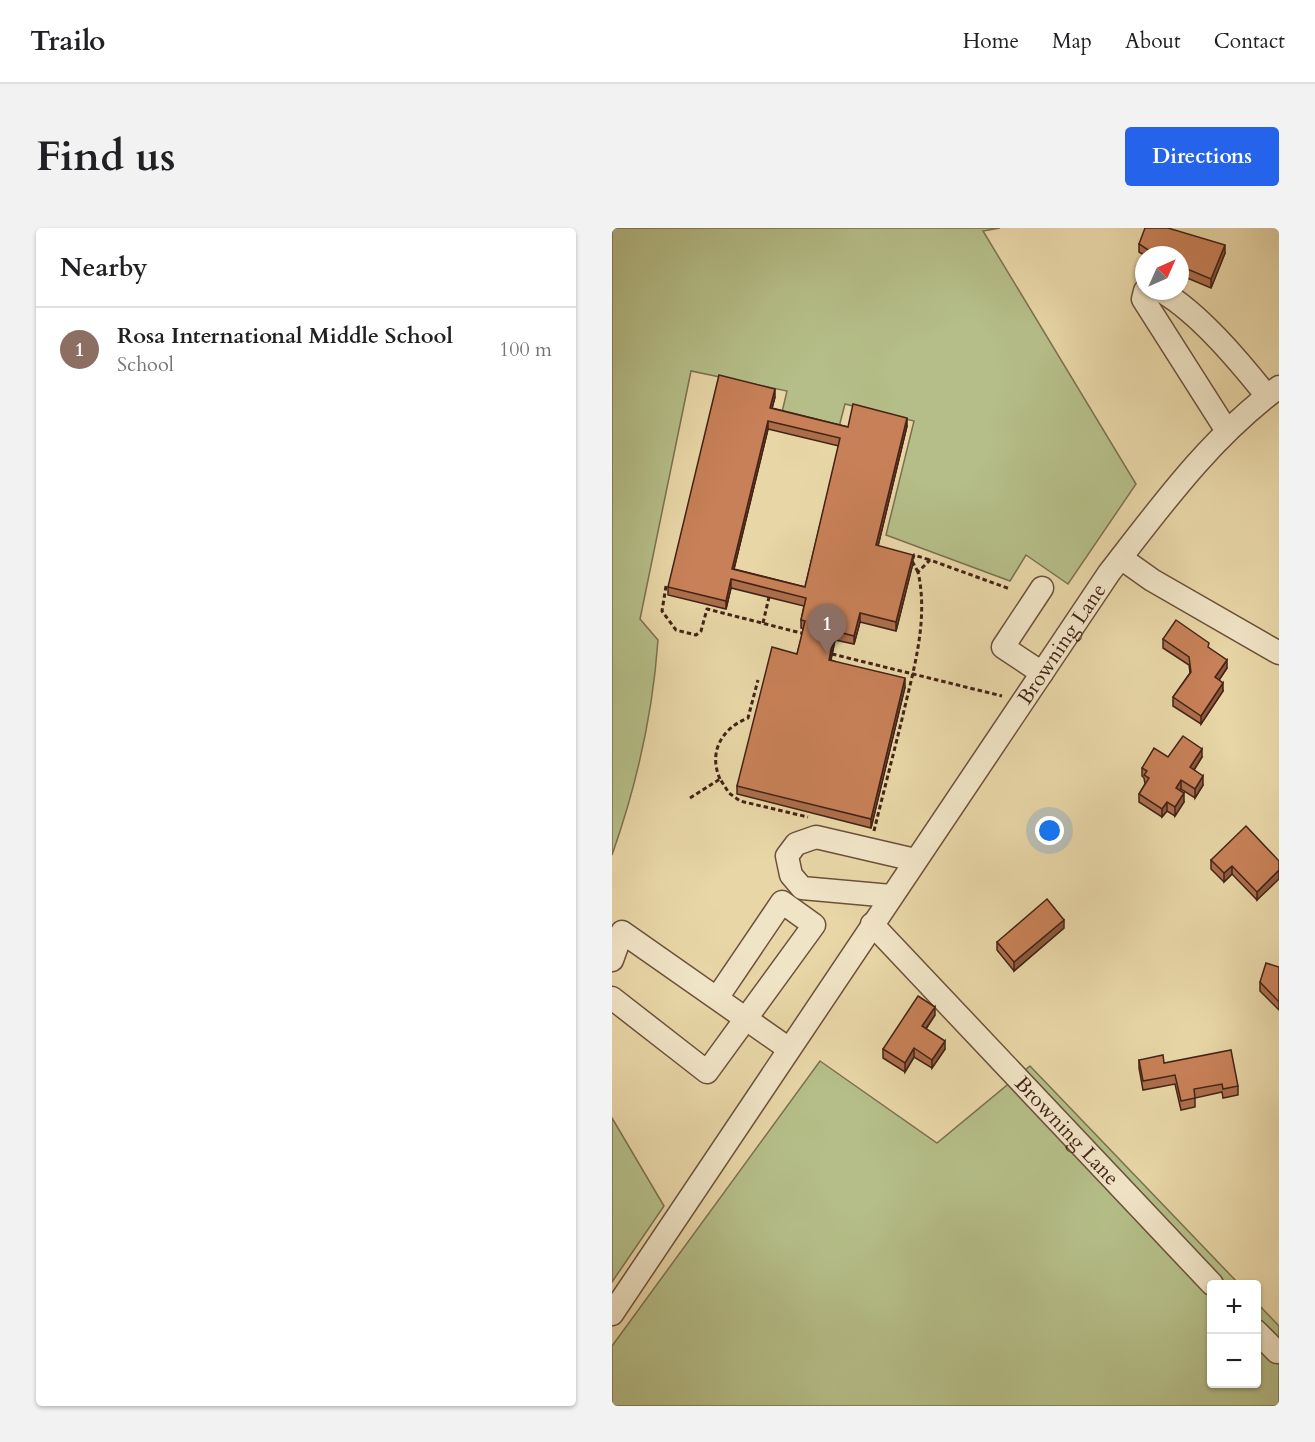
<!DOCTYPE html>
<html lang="en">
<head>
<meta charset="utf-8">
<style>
	body { margin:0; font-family:Cardo,serif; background:#f2f2f2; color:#202124 }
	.controls { position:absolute; right:18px; bottom:18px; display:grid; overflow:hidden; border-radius:6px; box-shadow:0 2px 4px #0004 }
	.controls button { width:54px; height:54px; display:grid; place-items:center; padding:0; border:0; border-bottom:2px solid #e0e0e0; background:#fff; color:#202124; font:30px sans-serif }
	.compass { position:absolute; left:523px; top:18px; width:54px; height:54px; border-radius:50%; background:#fff; box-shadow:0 2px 4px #0004; rotate:45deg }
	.you { position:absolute; left:438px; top:603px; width:21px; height:21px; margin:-15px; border:4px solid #fff; border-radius:50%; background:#1a73e8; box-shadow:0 0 0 9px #1a73e833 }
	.badge { display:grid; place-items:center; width:39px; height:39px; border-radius:50%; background:#2563eb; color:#fff; font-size:20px; font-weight:700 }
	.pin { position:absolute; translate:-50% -50px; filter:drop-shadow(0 2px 3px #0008) }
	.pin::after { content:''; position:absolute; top:32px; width:21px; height:18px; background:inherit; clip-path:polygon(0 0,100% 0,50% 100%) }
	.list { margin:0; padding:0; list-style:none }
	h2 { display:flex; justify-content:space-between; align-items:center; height:78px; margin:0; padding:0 24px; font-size:26px }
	h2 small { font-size:20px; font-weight:400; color:#757577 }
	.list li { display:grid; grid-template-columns:39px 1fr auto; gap:18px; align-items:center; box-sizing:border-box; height:84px; padding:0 24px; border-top:2px solid #e0e0e0 }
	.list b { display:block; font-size:22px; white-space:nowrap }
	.list p { margin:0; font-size:20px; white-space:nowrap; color:#757577 }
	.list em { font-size:20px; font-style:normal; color:#757577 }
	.map { position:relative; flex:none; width:667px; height:1178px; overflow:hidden; border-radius:6px }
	header { display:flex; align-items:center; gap:36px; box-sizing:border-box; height:84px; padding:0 30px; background:#fff; border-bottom:2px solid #e0e0e0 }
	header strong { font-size:28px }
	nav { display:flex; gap:33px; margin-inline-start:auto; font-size:21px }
	.intro { display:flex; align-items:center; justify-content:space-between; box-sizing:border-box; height:144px; padding:0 36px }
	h1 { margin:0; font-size:42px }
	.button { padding:15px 27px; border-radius:6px; background:#2563eb; color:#fff; font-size:21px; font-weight:700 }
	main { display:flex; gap:36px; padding:0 36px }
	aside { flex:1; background:#fff; border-radius:6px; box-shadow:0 2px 4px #0004 }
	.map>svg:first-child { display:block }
</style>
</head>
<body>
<header>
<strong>Trailo</strong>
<nav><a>Home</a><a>Map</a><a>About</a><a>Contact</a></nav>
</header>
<div class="intro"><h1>Find us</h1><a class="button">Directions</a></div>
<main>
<aside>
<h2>Nearby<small></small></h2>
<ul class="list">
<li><span class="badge" style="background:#8d6e63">1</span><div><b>Rosa International Middle School</b><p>School</p></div><em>100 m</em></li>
</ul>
</aside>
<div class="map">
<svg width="667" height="1178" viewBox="0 0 667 1178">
	<rect width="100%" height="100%" fill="#e8d6a7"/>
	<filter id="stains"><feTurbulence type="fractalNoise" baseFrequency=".00333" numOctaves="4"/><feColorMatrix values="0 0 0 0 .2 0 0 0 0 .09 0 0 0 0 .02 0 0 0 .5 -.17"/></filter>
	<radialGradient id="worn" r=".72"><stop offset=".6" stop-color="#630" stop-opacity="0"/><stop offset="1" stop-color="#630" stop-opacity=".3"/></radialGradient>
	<!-- green -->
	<g fill="#b5be88" stroke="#7c7050" stroke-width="1.5">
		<path d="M0 0H388L371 3 524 256 456 356 414 327 398 353 274 307 302 193 233 176 227 199 170 184 175 163 79 143 28 391 46 412C41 483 24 559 0 627Z"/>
		<polygon points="208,833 325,915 418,838 627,1056 600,1056 600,1156 644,1156 645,1075 667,1098 667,1178 0,1178 0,1118"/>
		<polygon points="0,890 52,978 0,1054"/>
	</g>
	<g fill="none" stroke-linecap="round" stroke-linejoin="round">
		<defs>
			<g id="minor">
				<polyline points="533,63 531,71 615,203"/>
				<path d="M549 63C587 85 627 133 655 168"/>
				<polyline points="509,330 540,352 667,425"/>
				<polyline points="430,360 391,419 430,445"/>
				<polyline points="279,668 190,660 179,647 175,628 184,616 204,609 303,632"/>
				<path id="s1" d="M260 696 600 1056"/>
				<polyline points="0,732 10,704 177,821"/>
				<polyline points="0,770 95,844 202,697 170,674 105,770"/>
				<path id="s2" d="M0 1086 497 345C549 278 598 210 667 159"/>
				<polyline points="644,1103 665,1124"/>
			</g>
		</defs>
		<!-- minor casing -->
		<use href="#minor" stroke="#6d503b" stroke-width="25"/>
		<!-- path -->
		<g stroke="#442317" stroke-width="3" stroke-dasharray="4.5 3" stroke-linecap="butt">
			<polyline points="306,344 300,333 302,327 318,332"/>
			<polyline points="54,358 50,383 64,402 84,407 89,403 95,381 193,406"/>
			<polyline points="151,395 157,369"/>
			<polyline points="220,426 390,468"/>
			<path d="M108 551C96 524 110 500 136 490L146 452"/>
			<polyline points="78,570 108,551 117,565 128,573 196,589"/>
			<path d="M262 603C271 566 281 528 290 491 301 443 317 393 306 344L318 332 398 361"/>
		</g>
		<!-- minor -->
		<use href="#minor" stroke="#f0e4c6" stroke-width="22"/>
	</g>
	<!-- wall -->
	<g fill="#ab6e4b" stroke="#442317" stroke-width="1.5" fill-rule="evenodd">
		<polygon points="527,16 613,25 599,60 568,47 568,27 532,27 527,24"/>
		<path d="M163 169 160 180 236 199 295 198 266 318 301 335 284 403 248 394 242 416 223 412 219 432 293 459 259 600 125 566V558L185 426 192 401 189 400V392L192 378 119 360 114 381 56 367V359ZM156 201 227 218 193 359 122 341Z"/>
		<polygon points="551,411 597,420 615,440 607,452 611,463 589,496 561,478 561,469 578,445 577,437 551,420"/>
		<polygon points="556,529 590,529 582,542 591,557 583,570 569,561 568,563 572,574 563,588 555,583 550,589 527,574 527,566 533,556 532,550 530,548 530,540"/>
		<polygon points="599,632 667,633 645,672 620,646 612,654 599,641"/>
		<polygon points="452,700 402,743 385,722 385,714"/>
		<polygon points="667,739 667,782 648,763 648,754"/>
		<polygon points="323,787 314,801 333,821 320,840 302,829 293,844 271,830 271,821"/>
		<polygon points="527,832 552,835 626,858 626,867 611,870 610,864 583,870 583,879 569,882 563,856 531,862 527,840"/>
	</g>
	<!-- shaded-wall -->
	<g fill="#8b5a3d" stroke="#442317" stroke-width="1.5">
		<polygon points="613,17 613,25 599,60 599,51"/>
		<polygon points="163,161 163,169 158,188 158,180"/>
		<polygon points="295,190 295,198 264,326 264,317"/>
		<polygon points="156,193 156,201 120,349 120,341"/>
		<polygon points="301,327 301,335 284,403 284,394"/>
		<polygon points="119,351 119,360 114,381 114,373"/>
		<polygon points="248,385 248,394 242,416 242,408"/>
		<polygon points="223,403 223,412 217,440 217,432"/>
		<polygon points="615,432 615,440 603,458 603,449"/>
		<polygon points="293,450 293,459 259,600 259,591"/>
		<polygon points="611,455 611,463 589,496 589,488"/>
		<polygon points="590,521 590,529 578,548 578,539"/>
		<polygon points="591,548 591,557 583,570 583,561"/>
		<polygon points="569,552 569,561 564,569 564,560"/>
		<polygon points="572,565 572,574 563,588 563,579"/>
		<polygon points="555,574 555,583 550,589 550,581"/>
		<polygon points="620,638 620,646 612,654 612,645"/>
		<polygon points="667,642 667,651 645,672 645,664"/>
		<polygon points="452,692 452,700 402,743 402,734"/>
		<polygon points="323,779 323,787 310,806 310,798"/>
		<polygon points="333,813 333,821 320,840 320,832"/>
		<polygon points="302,820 302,829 293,844 293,835"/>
	</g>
	<!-- building -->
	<g fill="#c78057" stroke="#442317" stroke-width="1.5" fill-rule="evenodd">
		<polygon points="533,0 556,0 613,17 599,51 568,38 568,27 544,27 527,16"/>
		<path d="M107 147 163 161 158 180 236 199 241 176 295 190 264 317 301 327 284 394 248 385 242 408 223 403 217 432 293 450 259 591 125 558 160 419 185 426 193 393 189 392 194 370 119 351 114 373 56 359ZM156 193 228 210 193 359 120 341Z"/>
		<polygon points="564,392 597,415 596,419 615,432 603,449 611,455 589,488 561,469 579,444 577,429 551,411"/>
		<polygon points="571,508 590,521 578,539 591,548 583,561 569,552 564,560 572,565 563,579 555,574 550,581 527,566 537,550 532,547 535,543 530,540 542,520 556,529"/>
		<polygon points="634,598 667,633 667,642 645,664 620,638 612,645 599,632"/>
		<polygon points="435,671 452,692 402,734 385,714"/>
		<polygon points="654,735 667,739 667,774 648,754"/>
		<polygon points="306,768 323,779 310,798 333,813 320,832 302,820 293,835 271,821"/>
		<polygon points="619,822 626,858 611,861 610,856 582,861 583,870 569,873 563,847 531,853 527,832 551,827 552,835"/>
	</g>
	<g text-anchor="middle" stroke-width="4.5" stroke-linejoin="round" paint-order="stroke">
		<!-- street labels -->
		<g font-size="21" fill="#442317" stroke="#f0e4c6">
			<text dy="7" stroke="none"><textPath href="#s2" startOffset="807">Browning Lane</textPath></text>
			<text dy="7" stroke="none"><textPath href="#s1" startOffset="284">Browning Lane</textPath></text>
		</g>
	</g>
	<rect width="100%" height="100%" filter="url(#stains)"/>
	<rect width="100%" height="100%" fill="url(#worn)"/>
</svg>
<div class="controls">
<button>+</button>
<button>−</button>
</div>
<svg class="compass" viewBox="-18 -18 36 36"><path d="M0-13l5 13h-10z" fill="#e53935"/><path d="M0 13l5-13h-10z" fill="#757577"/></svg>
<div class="you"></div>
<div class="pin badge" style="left:215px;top:426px;background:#8d6e63">1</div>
</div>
</main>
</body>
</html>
